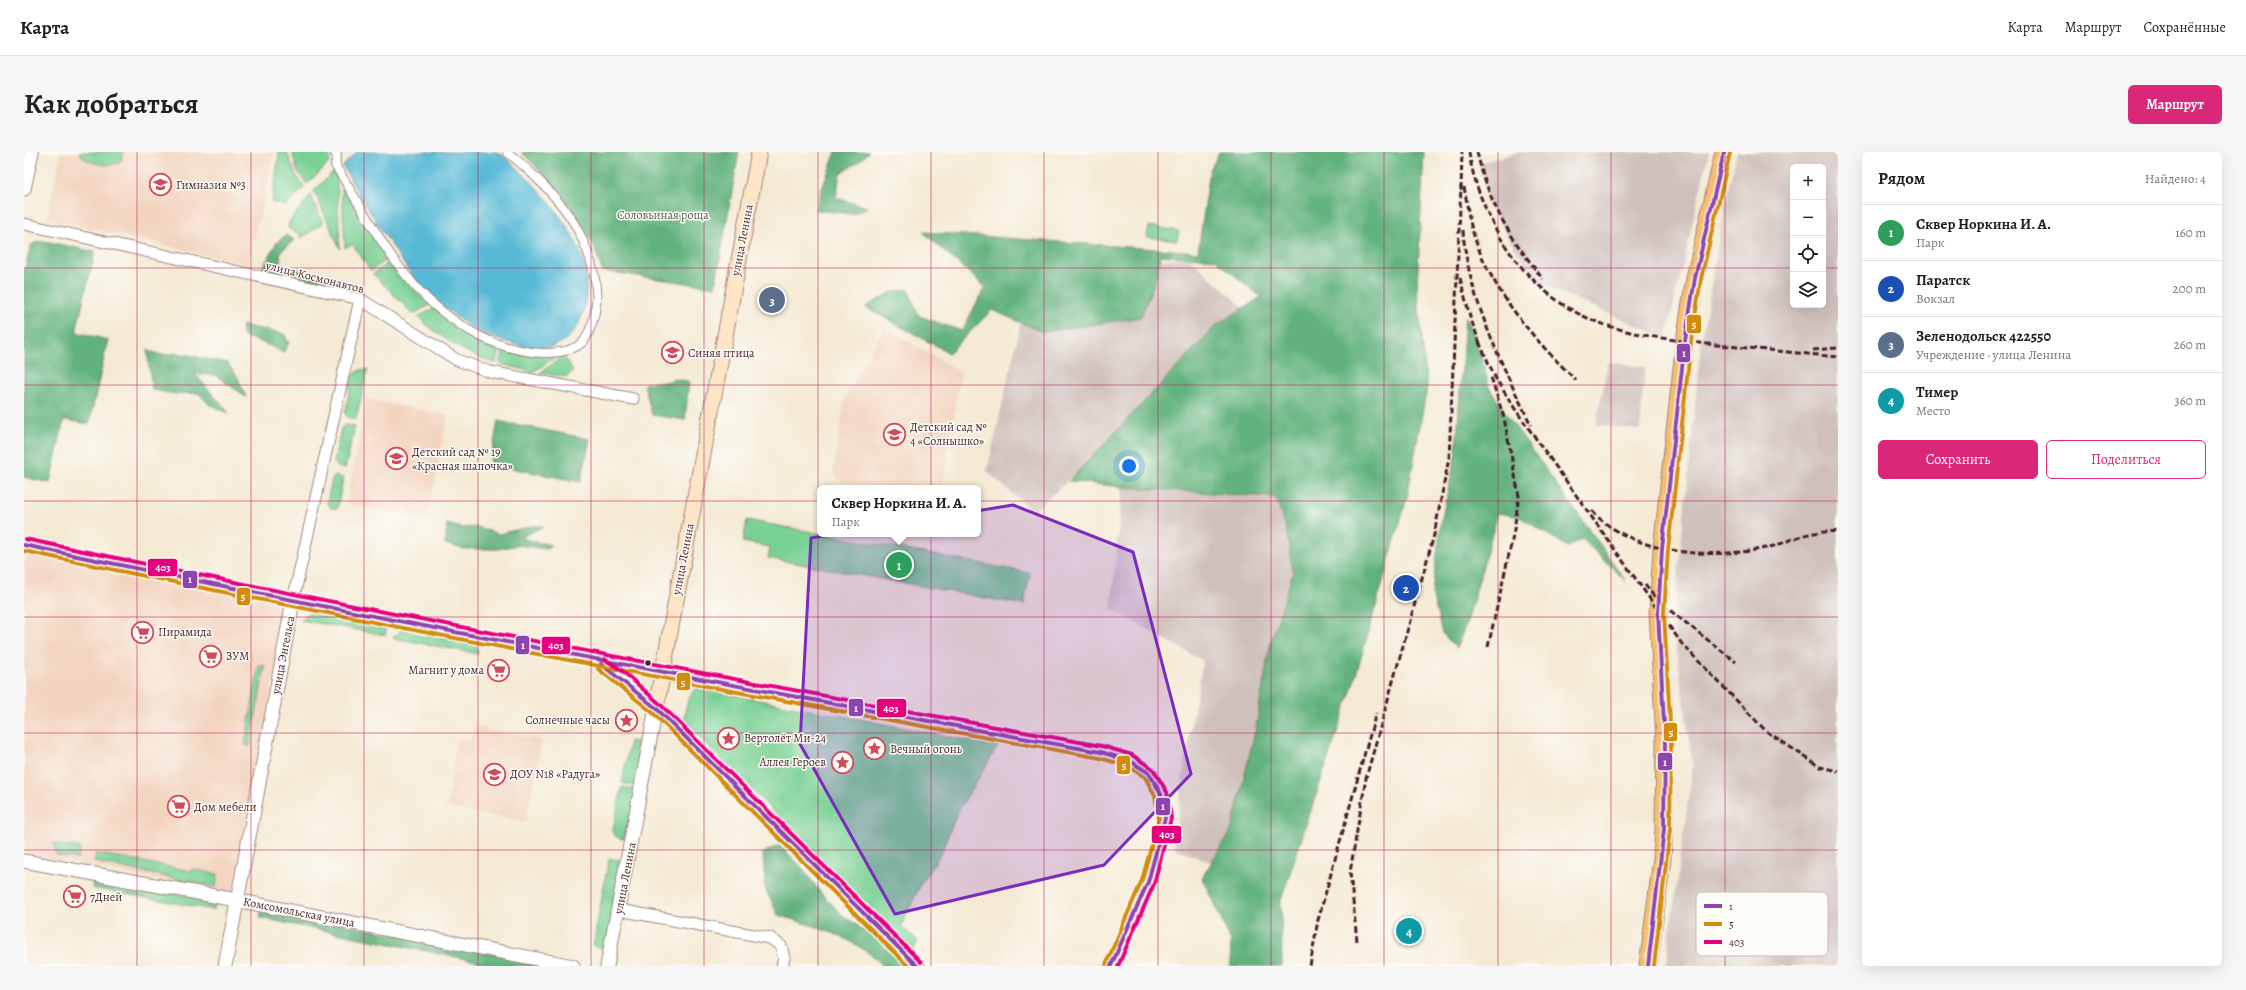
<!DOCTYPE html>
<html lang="ru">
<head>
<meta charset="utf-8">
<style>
	body { margin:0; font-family:Alegreya,serif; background:#f6f6f6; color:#202124 }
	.controls { position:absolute; right:12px; top:12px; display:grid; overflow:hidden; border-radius:6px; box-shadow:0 4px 16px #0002 }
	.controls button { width:36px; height:36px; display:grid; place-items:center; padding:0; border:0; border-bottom:1px solid #e0e0e0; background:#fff; color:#202124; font:20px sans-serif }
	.you { position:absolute; left:1105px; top:314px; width:14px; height:14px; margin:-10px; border:3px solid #fff; border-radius:50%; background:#1a73e8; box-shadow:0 0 0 6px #1a73e833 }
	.badge { display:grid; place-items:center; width:26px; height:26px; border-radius:50%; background:#db2777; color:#fff; font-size:13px; font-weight:700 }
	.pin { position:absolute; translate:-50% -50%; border:2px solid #fff; box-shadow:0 1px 4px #0006 }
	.popup { position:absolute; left:793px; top:333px; width:164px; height:52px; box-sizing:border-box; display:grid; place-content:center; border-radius:6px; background:#fff; filter:drop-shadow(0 1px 3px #0005); font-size:13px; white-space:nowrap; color:#757577 }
	.popup b { font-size:15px; color:#202124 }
	.popup::after { content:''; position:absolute; left:50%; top:100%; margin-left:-8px; border:8px solid transparent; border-top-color:#fff }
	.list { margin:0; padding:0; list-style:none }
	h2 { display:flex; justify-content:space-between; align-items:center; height:52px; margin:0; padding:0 16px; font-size:17px }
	h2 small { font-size:13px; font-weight:400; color:#757577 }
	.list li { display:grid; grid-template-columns:26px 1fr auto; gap:12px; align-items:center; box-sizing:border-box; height:56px; padding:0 16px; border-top:1px solid #e0e0e0 }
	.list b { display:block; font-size:15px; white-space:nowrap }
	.list p { margin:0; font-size:13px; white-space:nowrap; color:#757577 }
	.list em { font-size:13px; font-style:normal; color:#757577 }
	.actions { display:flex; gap:8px; padding:12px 16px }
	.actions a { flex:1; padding:9px 0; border:1px solid #db2777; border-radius:6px; text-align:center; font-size:14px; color:#db2777 }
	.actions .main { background:#db2777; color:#fff }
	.icon { flex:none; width:22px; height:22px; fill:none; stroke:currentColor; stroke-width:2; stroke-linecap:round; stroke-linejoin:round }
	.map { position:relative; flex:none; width:1814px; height:814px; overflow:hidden; border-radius:6px }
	header { display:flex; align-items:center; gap:24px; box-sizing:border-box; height:56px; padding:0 20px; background:#fff; border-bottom:1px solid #e0e0e0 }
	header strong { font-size:19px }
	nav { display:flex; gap:22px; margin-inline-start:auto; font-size:14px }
	.intro { display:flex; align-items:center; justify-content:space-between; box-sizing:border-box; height:96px; padding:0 24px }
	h1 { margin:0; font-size:28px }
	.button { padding:10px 18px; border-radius:6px; background:#db2777; color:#fff; font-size:14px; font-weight:700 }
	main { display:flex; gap:24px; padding:0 24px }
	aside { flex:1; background:#fff; border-radius:6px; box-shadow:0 4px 16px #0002 }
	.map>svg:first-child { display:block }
</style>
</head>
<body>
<header>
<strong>Карта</strong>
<nav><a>Карта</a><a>Маршрут</a><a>Сохранённые</a></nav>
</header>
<div class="intro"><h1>Как добраться</h1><a class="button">Маршрут</a></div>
<main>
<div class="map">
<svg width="1814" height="814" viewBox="0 0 1814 814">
	<rect width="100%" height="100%" fill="#fdfcf7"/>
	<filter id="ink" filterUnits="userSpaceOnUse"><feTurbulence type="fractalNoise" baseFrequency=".025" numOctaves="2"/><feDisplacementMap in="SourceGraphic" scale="8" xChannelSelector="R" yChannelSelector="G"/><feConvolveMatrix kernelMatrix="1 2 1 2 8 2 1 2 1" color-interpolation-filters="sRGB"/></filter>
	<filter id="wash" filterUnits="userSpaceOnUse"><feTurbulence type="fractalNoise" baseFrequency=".012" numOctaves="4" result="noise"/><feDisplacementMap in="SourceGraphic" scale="16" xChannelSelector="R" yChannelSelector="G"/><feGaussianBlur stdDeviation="0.9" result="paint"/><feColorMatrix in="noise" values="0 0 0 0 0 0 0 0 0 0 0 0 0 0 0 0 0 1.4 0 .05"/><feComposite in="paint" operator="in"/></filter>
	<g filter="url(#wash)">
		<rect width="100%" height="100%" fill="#f4ead4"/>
		<!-- built -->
		<g fill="#f3d4bf">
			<polygon points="37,0 251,0 224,112 23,67"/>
			<polygon points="860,176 937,220 918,336 854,336 816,329 809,320 821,245"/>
			<polygon points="343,247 424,263 403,367 322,352"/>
			<polygon points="0,398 264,452 209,744 0,701"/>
			<polygon points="451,575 518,588 502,670 423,656 432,588 446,588"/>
		</g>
		<!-- industrial -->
		<g fill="#cfc0bb" fill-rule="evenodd">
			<polygon points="1496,0 1685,0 1642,186 1515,131 1488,92 1467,54 1455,11"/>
			<path d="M1713 0H1814V814H1643L1644 794 1669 614 1649 475 1677 190 1705 32ZM1769 15H1799V153H1769Z"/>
			<polygon points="1164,105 1228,163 1009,360 963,319 1008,122"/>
			<polygon points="1584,210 1621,215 1616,278 1572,273"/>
			<polygon points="1098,335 1250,345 1262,375 1269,421 1246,493 1232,576 1208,676 1187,710 1150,696 1160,614 1179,509 1087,457"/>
		</g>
		<!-- green -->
		<g fill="#79d094" stroke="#627860">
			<path d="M55 0H100L96 10C85 16 60 12 55 0Z"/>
			<polygon points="255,0 263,0 272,24 281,35 262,54 248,50"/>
			<polygon points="268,0 302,0 306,5 305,11 283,32 273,19"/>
			<polygon points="309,20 313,24 316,97 290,39"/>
			<polygon points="317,27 365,105 347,119 328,92 321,96"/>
			<polygon points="287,43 299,71 277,86 276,82 264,76 265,70"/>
			<polygon points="1125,74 1155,79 1153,89 1123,85"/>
			<polygon points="368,108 390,138 406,153 389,162 349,122"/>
			<path d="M410 156 477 196 472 211C443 203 415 185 394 165Z"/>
			<polygon points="480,197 535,203 509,220 476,212"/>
			<polygon points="539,204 549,218 543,225 516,221"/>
			<polygon points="344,217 332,267 325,266 321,262 328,224 336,218"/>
			<polygon points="321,273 331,274 321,317 314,315 310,310 317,276"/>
			<polygon points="311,324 319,326 313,357 307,356 303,351 308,327"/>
			<polygon points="723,368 1006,421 1000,453 744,406 746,395 719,390"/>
			<polygon points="286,459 361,474 362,483 277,468"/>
			<polygon points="378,477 452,492 454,502 369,486"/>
			<polygon points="235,513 241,514 226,594 221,593"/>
			<path d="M673 536 974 594 933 661 917 701 898 730 877 774 894 789 888 801 878 788 660 570C661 559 663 542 673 536Z"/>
			<polygon points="606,589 622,592 614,634 598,631"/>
			<polygon points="598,635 614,638 601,686 597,687 590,683 589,677"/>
			<polygon points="30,691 56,696 54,707 32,703"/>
			<polygon points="72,701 167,719 168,717 194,722 192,735 70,710"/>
			<polygon points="585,706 600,709 584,797 569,794"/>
			<polygon points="69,727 192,749 190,758 68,736"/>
		</g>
		<!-- forest -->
		<g fill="#62b27e" stroke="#566854">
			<path d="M497 0H715L691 135 578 119C565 71 532 34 497 0Z"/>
			<polygon points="812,0 845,0 835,10 816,21 812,46 843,55 829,62 792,58 799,33"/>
			<polygon points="1195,0 1400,0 1393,136 1403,235 1383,346 1330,530 1257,748 1258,814 1206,814 1207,789 1178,726 1208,676 1232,576 1246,493 1269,421 1262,375 1251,345 1098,335 1045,329 1193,173 1237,145 1191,107 1136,103 1133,123 1117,165 1019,180 968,158 925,201 841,155 868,140 884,137 895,164 938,179 961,135 899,80 1174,100 1186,18"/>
			<polygon points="262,83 270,88 256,100 257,112 265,116 317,128 317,134 308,136 237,119 253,90"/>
			<polygon points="21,89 71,100 52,180 84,188 65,272 40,268 26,331 0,325 0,120 7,93 13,90"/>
			<polygon points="1441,164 1458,207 1465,235 1485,266 1602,429 1558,387 1544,395 1496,365 1474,361 1443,470 1432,496 1418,481 1408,441 1417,371 1432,301"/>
			<path d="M218 173 260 182 265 191 259 201C247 192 232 190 218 183Z"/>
			<polygon points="123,198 138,203 154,201 203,211 213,224 222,245 191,223 171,222 205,261 186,253 174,241 152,242 128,238"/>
			<path d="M651 227 665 230 661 268 628 263 620 232C633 228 641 232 651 227Z"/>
			<polygon points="474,269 566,287 557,330 466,312"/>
			<polygon points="423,372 438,376 453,375 475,382 508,374 520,374 496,386 527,393 521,397 494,393 474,397 439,397 421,392"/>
			<path d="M755 693 776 713 797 741 820 764 848 783 881 814H859C834 786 790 774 754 763L741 736 739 701Z"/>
			<polygon points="238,756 529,814 477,814 236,766"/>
		</g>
		<!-- water -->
		<path fill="#56b9d5" stroke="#506c80" d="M333 0C369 0 405 0 441 0 450 0 464 0 472 0 486 5 520 43 530 56 542 73 556 92 560 113 567 141 561 187 526 195 507 199 471 188 454 179 439 170 421 157 407 145 393 133 383 116 372 100 353 72 335 44 319 14Z"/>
	</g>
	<g filter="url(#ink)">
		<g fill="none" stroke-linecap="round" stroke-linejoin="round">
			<defs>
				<path id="pedestrian" d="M310 0 313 3 311 13C341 60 371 122 415 157 443 180 471 195 507 200 524 202 545 202 559 190 562 187 564 181 566 177 581 141 568 104 551 73 536 47 506 18 483 0"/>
				<g id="minor">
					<polyline points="0,72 336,147 433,208 466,220 609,247"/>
					<polyline points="269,449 336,147"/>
					<polyline points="595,758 746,786 757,794 760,806 758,814"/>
				</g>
				<g id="tertiary">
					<polyline points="0,37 8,0"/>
					<polyline points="0,393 293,454 638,521"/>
					<polyline points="576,512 592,522 632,556 583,814"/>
					<polyline points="0,709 212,748 549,814"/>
					<polyline points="201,814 269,449"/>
				</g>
				<g id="secondary">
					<polyline points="735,0 632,556 893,814"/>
					<polyline points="638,521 1077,600 1106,609 1125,621 1137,642 1141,666 1124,730 1087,814"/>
				</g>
				<polyline id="primary" points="1624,814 1638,706 1640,677 1641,589 1634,461 1638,397 1661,189 1671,126 1700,0"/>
			</defs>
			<!-- pedestrian casing -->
			<use href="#pedestrian" stroke="#9f8480" stroke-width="10"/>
			<!-- minor casing -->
			<use href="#minor" stroke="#9f8480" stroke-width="13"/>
			<!-- tertiary casing -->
			<use href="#tertiary" stroke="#9f8480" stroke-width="15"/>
			<!-- secondary casing -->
			<use href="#secondary" stroke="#9f8480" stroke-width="17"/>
			<!-- primary casing -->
			<use href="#primary" stroke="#9f8480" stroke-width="19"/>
			<!-- pedestrian -->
			<use href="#pedestrian" stroke="#fff" stroke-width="8"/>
			<!-- minor -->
			<use href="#minor" stroke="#fff" stroke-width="11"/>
			<!-- tertiary -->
			<use href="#tertiary" stroke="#fff" stroke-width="13"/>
			<!-- secondary -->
			<use href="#secondary" stroke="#fde5c5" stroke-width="15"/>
			<!-- primary -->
			<use href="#primary" stroke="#f9be6d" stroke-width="17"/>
			<!-- rail -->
			<g stroke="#4a1f2b" stroke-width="3" stroke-dasharray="6 3" stroke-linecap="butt">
				<path d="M1445 0C1449 30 1461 58 1476 85 1496 119 1528 151 1566 167 1606 184 1650 188 1693 193 1734 197 1774 201 1814 205"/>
				<path d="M1453 0C1465 53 1486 85 1519 127"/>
				<path d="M1440 35C1443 49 1444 64 1448 77 1464 135 1509 187 1552 228"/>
				<polyline points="1437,38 1438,0"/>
				<path d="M1439 78C1443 143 1479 215 1507 273"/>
				<polyline points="1436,126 1446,165 1457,194"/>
				<polyline points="1455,190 1472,227 1493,260 1658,492 1742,579 1796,615 1814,619"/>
				<polyline points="1789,198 1814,196"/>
				<path d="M1568 359C1609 404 1691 408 1746 395 1758 392 1769 386 1781 383 1791 380 1803 380 1814 379"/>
				<polyline points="1621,433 1634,449 1712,510"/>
				<polyline points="1464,495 1489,384 1495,344 1480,266 1467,225"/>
				<polyline points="1333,789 1326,720 1342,626 1410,383 1425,306 1437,34"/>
				<polyline points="1286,814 1294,768 1352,561"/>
			</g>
			<defs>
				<g id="bus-1">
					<path d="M0 393C358 468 717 536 1077 600L1106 609 1125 621 1137 642 1141 666 1124 730 1087 814"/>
					<polyline points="577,512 632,556 893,814"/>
					<polyline points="1624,814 1640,677 1641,589 1634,461 1638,397 1661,189 1671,126 1700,0"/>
				</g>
				<g id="bus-2">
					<path d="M0 399C357 474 716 542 1076 606L1103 614 1121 625 1131 644 1135 666 1118 728 1082 812"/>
					<polyline points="574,517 628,560 884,814"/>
					<polyline points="1630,814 1646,677 1647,589 1640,461 1644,398 1667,190 1677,127 1706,1"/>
				</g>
				<g id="bus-3">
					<path d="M1 387C359 462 718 530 1078 594L1108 603 1129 617 1143 640 1147 666 1130 732 1094 814"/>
					<polyline points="580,507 596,517 636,552 897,810"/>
				</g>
			</defs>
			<!-- bus-1 casing -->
			<use href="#bus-1" stroke="#fdfcf7" stroke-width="7"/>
			<!-- bus-2 casing -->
			<use href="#bus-2" stroke="#fdfcf7" stroke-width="7"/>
			<!-- bus-3 casing -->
			<use href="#bus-3" stroke="#fdfcf7" stroke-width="7"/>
			<!-- bus-1 -->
			<use href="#bus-1" stroke="#8e44ad" stroke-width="4"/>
			<!-- bus-2 -->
			<use href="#bus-2" stroke="#d48b09" stroke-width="4"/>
			<!-- bus-3 -->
			<use href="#bus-3" stroke="#e5007d" stroke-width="4"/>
		</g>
	</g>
	<!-- marked area -->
	<path fill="#7b2cbf" fill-opacity="0.2" stroke="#7b2cbf" stroke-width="3" stroke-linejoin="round" d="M989 353 1109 400 1167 622 1080 713 871 762 776 592 787 386Z"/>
	<!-- grid -->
	<path fill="none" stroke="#c2185b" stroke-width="1" stroke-opacity="0.55" d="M113 0V814M227 0V814M340 0V814M454 0V814M567 0V814M680 0V814M794 0V814M907 0V814M1020 0V814M1134 0V814M1247 0V814M1360 0V814M1474 0V814M1587 0V814M1701 0V814M0 116H1769M1799 116H1814M0 233H1814M0 349H1814M0 465H1814M0 581H1814M0 698H1814"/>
	<!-- icons -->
	<defs>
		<symbol id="school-ring" viewBox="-11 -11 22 22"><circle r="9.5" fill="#fdfcf7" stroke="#d1495b" stroke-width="1.5"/><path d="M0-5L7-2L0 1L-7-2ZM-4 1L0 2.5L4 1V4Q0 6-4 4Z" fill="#d1495b"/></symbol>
		<symbol id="supermarket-ring" viewBox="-11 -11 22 22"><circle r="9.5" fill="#fdfcf7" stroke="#d1495b" stroke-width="1.5"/><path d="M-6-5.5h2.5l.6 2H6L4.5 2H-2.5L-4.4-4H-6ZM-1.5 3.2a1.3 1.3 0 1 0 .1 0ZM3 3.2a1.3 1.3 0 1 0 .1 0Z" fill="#d1495b"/></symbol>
		<symbol id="sight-ring" viewBox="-11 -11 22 22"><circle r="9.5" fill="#fdfcf7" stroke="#d1495b" stroke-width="1.5"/><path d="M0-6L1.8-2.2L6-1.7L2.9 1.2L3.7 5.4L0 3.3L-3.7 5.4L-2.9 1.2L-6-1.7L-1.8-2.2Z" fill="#d1495b"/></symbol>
	</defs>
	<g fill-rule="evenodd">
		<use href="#school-ring" x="124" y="20" width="25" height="25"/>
		<use href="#school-ring" x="636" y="188" width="25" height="25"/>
		<use href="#school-ring" x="858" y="270" width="25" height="25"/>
		<use href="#school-ring" x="360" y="294" width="25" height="25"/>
		<use href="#supermarket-ring" x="106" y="468" width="25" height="25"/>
		<use href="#supermarket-ring" x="174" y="492" width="25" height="25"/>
		<use href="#supermarket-ring" x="462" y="506" width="25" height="25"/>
		<use href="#sight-ring" x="590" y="556" width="25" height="25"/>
		<use href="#sight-ring" x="692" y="574" width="25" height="25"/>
		<use href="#sight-ring" x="838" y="584" width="25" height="25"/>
		<use href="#sight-ring" x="806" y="598" width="25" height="25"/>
		<use href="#school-ring" x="458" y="610" width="25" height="25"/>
		<use href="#supermarket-ring" x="142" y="642" width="25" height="25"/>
		<use href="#supermarket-ring" x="38" y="732" width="25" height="25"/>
	</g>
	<!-- markers -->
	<circle fill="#4a1f2b" stroke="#fdfcf7" stroke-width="1.5" cx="624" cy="511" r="3.5"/>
	<g text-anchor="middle" stroke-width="3" stroke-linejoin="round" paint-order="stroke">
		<!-- poi labels -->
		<g font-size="12" fill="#4a1f2b" stroke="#fdfcf7" text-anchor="start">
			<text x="152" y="37">Гимназия №3</text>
			<text x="664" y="205">Синяя птица</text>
			<text x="886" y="279">Детский сад №<tspan x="886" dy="14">4 «Солнышко»</tspan></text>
			<text x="388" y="304">Детский сад № 19<tspan x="388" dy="14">«Красная шапочка»</tspan></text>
			<text x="134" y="484">Пирамида</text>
			<text x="202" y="508">ЗУМ</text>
			<text x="460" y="522" text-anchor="end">Магнит у дома</text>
			<text x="586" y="572" text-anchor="end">Солнечные часы</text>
			<text x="720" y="590">Вертолёт Ми-24</text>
			<text x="866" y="601">Вечный огонь</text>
			<text x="802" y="614" text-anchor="end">Аллея Героев</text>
			<text x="486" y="626">ДОУ N18 «Радуга»</text>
			<text x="170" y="659">Дом мебели</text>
			<text x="66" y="749">7Дней</text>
		</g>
		<!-- park labels -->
		<g font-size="12" fill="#5a5d50" stroke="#fdfcf7">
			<text x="639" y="67">Соловьиная роща</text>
		</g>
		<!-- street labels -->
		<g font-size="12" fill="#4a1f2b" stroke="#fdfcf7">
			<text transform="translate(718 88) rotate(-79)" y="4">улица Ленина</text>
			<text transform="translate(291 125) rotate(14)" y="4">улица Космонавтов</text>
			<text transform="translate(659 407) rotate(-79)" y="4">улица Ленина</text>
			<text transform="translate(259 503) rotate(-79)" y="4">улица Энгельса</text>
			<text transform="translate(601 726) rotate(-79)" y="4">улица Ленина</text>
			<text transform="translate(275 760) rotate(11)" y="4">Комсомольская улица</text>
		</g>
	</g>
	<!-- legend -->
	<rect x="1672" y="740" width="132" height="64" rx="6" fill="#fdfcf7" stroke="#c7baba" stroke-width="1"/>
	<rect x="1680" y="752" width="18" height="4" fill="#8e44ad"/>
	<rect x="1680" y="770" width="18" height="4" fill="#d48b09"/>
	<rect x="1680" y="788" width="18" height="4" fill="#e5007d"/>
	<g font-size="11" fill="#4a1f2b">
		<text x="1705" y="758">1</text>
		<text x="1705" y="776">5</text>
		<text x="1705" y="794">403</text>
	</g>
	<g stroke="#fdfcf7" stroke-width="1.5">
		<rect x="1662" y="162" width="16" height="20" rx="4" fill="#d48b09"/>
		<rect x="1652" y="191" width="15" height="20" rx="4" fill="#8e44ad"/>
		<rect x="123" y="406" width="31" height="19" rx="4" fill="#e5007d"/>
		<rect x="158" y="418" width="16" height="19" rx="4" fill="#8e44ad"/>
		<rect x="212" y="435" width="15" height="19" rx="4" fill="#d48b09"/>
		<rect x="491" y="483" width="15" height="20" rx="4" fill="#8e44ad"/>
		<rect x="517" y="484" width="30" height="19" rx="4" fill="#e5007d"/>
		<rect x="652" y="520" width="15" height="19" rx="4" fill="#d48b09"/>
		<rect x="824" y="546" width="16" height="19" rx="4" fill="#8e44ad"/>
		<rect x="852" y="546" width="31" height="20" rx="4" fill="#e5007d"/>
		<rect x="1639" y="570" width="15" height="20" rx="4" fill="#d48b09"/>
		<rect x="1633" y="600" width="16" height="19" rx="4" fill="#8e44ad"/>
		<rect x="1092" y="603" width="15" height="20" rx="4" fill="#d48b09"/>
		<rect x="1131" y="645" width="16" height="19" rx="4" fill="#8e44ad"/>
		<rect x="1127" y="673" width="31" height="19" rx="4" fill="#e5007d"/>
	</g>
	<g font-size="11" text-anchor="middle" font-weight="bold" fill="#fff">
		<text x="1670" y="176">5</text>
		<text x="1660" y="205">1</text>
		<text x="139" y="419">403</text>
		<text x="166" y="431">1</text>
		<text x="219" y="448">5</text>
		<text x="499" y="497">1</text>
		<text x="532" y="497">403</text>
		<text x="659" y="534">5</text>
		<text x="832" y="560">1</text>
		<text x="867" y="560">403</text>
		<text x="1647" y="584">5</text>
		<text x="1641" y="614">1</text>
		<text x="1100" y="617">5</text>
		<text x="1139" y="658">1</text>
		<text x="1143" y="686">403</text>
	</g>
</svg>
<div class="controls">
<button>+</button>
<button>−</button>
<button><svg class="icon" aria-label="locate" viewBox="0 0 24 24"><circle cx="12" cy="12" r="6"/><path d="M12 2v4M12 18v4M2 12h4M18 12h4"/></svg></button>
<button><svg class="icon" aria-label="layers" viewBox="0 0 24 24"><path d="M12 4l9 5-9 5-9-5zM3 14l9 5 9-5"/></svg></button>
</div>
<div class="you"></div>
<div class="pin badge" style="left:875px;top:413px;background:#2e9e5b">1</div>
<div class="popup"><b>Сквер Норкина И. А.</b>Парк</div>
<div class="pin badge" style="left:1382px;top:436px;background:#1a4fb4">2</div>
<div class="pin badge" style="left:748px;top:148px;background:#5c6f8a">3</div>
<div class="pin badge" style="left:1385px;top:779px;background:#0f9aa8">4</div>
</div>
<aside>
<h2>Рядом<small>Найдено: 4</small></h2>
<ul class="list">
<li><span class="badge" style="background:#2e9e5b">1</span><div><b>Сквер Норкина И. А.</b><p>Парк</p></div><em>160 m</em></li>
<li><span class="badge" style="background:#1a4fb4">2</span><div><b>Паратск</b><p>Вокзал</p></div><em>200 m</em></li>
<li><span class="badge" style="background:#5c6f8a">3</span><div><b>Зеленодольск 422550</b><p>Учреждение · улица Ленина</p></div><em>260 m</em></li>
<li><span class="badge" style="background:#0f9aa8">4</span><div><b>Тимер</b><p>Место</p></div><em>360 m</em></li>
</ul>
<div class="actions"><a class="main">Сохранить</a><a>Поделиться</a></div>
</aside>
</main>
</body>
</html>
